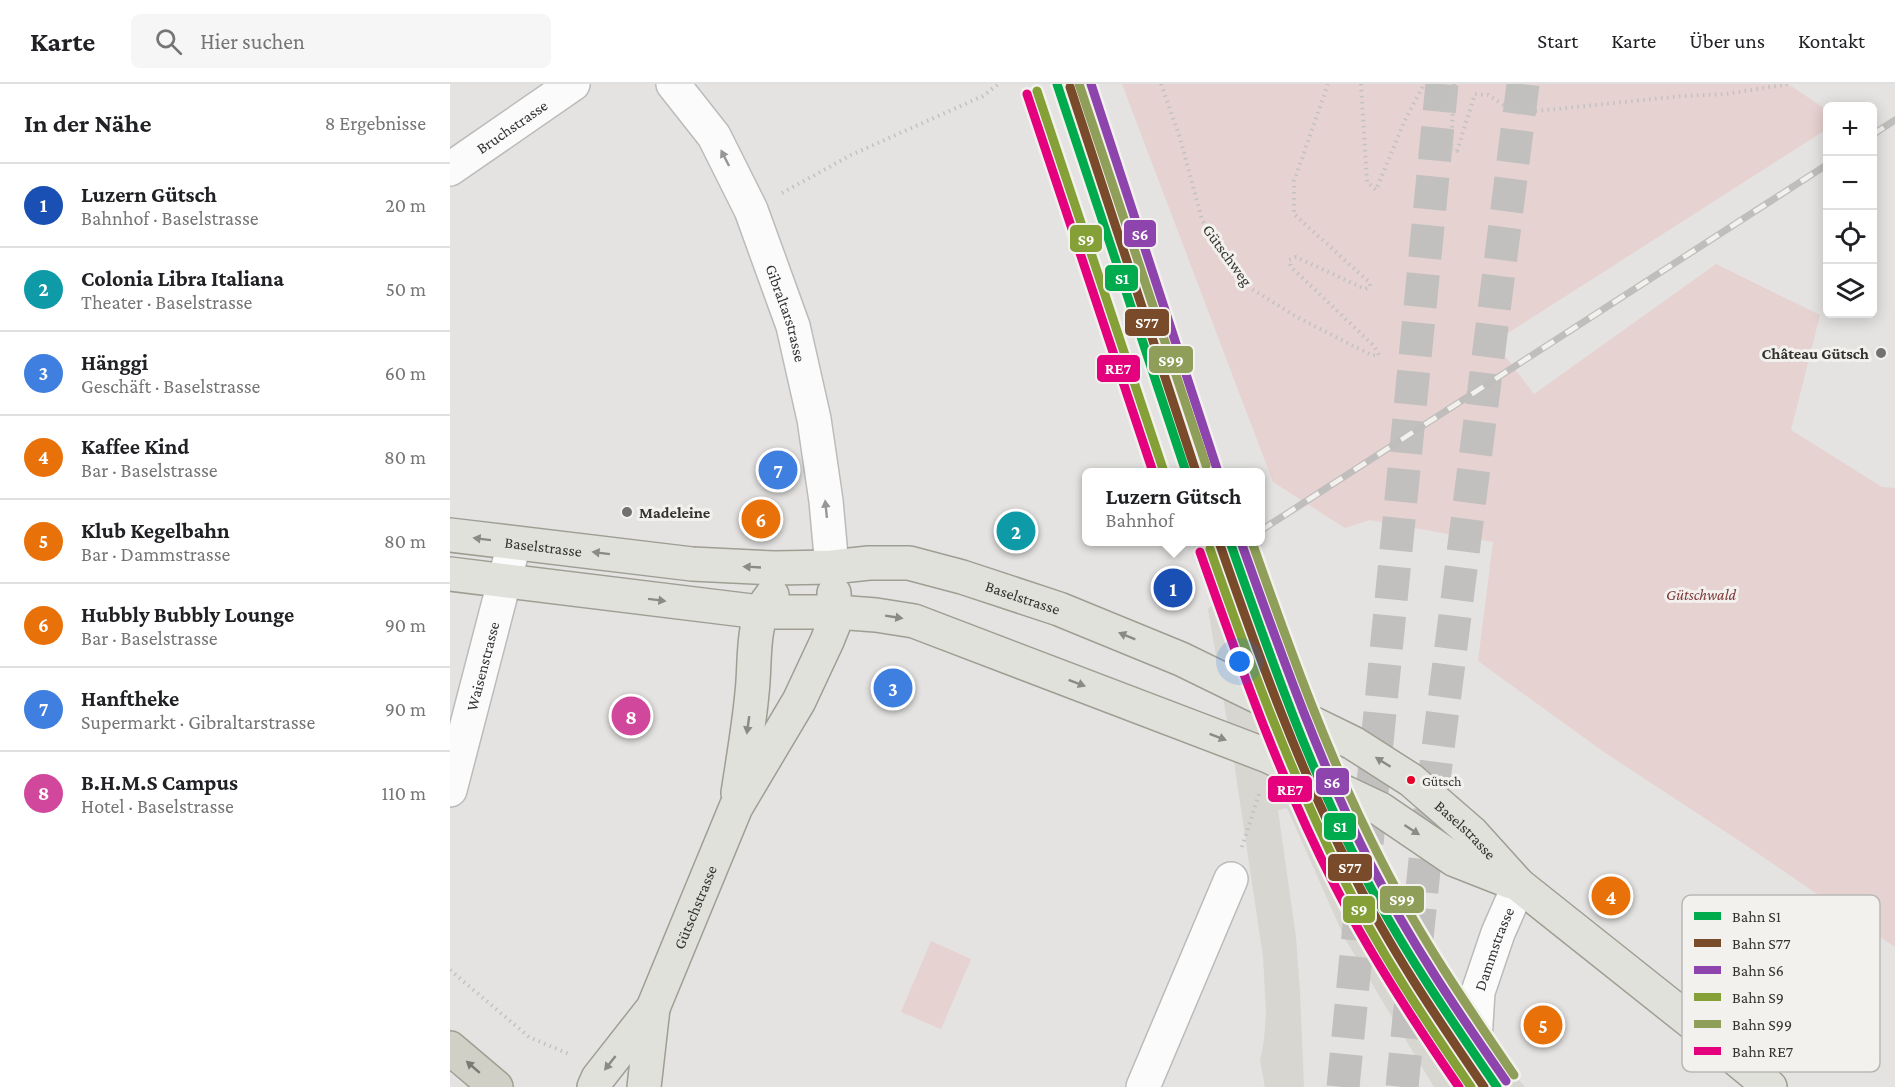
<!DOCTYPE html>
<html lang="de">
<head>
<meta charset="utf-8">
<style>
	body { margin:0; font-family:"Crimson Pro",serif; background:#f6f6f6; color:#202124 }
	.controls { position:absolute; right:18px; top:18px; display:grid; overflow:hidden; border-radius:9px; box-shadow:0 3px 15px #0003 }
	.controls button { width:54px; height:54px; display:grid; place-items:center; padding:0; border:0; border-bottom:2px solid #e0e0e0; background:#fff; color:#202124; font:30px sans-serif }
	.you { position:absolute; left:790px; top:578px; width:21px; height:21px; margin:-15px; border:4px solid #fff; border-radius:50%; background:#1a73e8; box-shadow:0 0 0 9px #1a73e833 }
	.badge { display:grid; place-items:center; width:39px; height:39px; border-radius:50%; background:#727170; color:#fff; font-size:20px; font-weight:700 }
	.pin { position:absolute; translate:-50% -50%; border:3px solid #fff; box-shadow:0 2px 6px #0006 }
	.popup { position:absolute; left:632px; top:384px; width:183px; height:78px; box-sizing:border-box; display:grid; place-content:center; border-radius:9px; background:#fff; filter:drop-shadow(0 2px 4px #0005); font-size:20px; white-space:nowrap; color:#757577 }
	.popup b { font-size:22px; color:#202124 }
	.popup::after { content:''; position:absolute; left:50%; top:100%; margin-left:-12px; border:12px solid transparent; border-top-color:#fff }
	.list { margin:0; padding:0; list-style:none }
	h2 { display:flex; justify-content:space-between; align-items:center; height:78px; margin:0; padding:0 24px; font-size:26px }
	h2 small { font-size:20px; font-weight:400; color:#757577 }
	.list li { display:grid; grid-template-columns:39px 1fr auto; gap:18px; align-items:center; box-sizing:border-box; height:84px; padding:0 24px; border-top:2px solid #e0e0e0 }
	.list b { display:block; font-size:22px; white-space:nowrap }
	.list p { margin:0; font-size:20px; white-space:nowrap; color:#757577 }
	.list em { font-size:20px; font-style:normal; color:#757577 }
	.icon { flex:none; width:33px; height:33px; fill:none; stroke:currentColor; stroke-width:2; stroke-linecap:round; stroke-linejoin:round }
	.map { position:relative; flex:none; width:1445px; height:1003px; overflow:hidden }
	header { display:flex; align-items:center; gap:36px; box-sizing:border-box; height:84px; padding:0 30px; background:#fff; border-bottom:2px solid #e0e0e0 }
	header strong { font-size:28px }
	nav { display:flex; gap:33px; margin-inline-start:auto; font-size:21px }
	.search { width:420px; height:54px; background:#f6f6f6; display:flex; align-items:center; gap:15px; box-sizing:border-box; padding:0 21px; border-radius:9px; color:#757577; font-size:22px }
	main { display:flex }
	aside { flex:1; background:#fff }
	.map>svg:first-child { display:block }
</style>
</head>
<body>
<header>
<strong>Karte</strong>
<div class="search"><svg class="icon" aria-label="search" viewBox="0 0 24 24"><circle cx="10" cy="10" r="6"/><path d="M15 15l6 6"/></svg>Hier suchen</div>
<nav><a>Start</a><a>Karte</a><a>Über uns</a><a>Kontakt</a></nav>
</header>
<main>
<aside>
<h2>In der Nähe<small>8 Ergebnisse</small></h2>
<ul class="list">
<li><span class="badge" style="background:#1a4fb4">1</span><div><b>Luzern Gütsch</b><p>Bahnhof · Baselstrasse</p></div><em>20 m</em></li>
<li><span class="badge" style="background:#0f9aa8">2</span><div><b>Colonia Libra Italiana</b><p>Theater · Baselstrasse</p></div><em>50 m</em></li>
<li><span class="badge" style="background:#3f7fe0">3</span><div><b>Hänggi</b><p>Geschäft · Baselstrasse</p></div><em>60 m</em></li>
<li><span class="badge" style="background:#e8710a">4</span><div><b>Kaffee Kind</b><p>Bar · Baselstrasse</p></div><em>80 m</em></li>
<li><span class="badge" style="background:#e8710a">5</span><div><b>Klub Kegelbahn</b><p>Bar · Dammstrasse</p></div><em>80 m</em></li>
<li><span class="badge" style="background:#e8710a">6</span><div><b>Hubbly Bubbly Lounge</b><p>Bar · Baselstrasse</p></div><em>90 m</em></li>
<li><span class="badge" style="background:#3f7fe0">7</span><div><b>Hanftheke</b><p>Supermarkt · Gibraltarstrasse</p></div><em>90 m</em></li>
<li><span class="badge" style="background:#d1479c">8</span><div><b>B.H.M.S Campus</b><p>Hotel · Baselstrasse</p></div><em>110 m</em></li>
</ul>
</aside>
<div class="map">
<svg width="1445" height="1003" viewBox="0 0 1445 1003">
	<rect width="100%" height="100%" fill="#e4e3e2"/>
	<!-- built -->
	<polygon fill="#d8d6d0" points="811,480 855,611 931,777 989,882 1050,973 1075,1003 984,1003 895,855 837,724 828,726 846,853 850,908 854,1003 815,1003 810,977 814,956 816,928 813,873 784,678 758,525"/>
	<!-- green -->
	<g fill="#e6d2d0">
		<polygon points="672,0 1338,0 1377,26 1377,45 1044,258 1084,310 1266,180 1370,231 1341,346 1432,403 1445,404 1445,863 1291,758 1154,668 1028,577 1043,458 920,436 895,444 823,398"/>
		<polygon points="481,857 521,875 491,945 451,928"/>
	</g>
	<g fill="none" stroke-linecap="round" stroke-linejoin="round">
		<!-- highway-tunnel -->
		<g stroke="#c1c0bf" stroke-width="33" stroke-dasharray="33 16" stroke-linecap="butt">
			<polyline points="893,1003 992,0"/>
			<polyline points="952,1003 980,727 1073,0"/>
		</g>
		<defs>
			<g id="minor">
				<path id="s1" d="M223 0 264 52 301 126 343 242 364 335 376 417 382 483"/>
				<path id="s2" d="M0 85 123 0"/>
				<path id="s3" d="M0 706 64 460"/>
				<polyline points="693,1003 781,795"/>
				<path id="s4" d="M1022 1003 1028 908 1048 849 1069 801"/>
			</g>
			<g id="major">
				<path id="s5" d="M0 451 242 480 324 484 382 483 419 479H459L512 493 609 525 731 575 903 659 961 696 1022 749 1069 801 1245 941 1320 1003"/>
				<polyline points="0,490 310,528 386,528 426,531 464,537 818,672 930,725 1005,776 1061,798"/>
				<path d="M288 709C293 676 299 642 302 609 306 576 300 537 322 511"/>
				<path id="s6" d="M144 1003 148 994 203 924 286 723 349 617 377 557 385 537 384 509"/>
				<polyline points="194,1003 203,924"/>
			</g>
			<polyline id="highway" points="0,964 46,1003"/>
		</defs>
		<!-- minor casing -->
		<use href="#minor" stroke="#bcbbba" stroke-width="36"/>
		<!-- major casing -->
		<use href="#major" stroke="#9e9e93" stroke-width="36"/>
		<!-- highway casing -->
		<use href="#highway" stroke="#9e9e93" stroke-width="36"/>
		<!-- path -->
		<g stroke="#c2c2c1" stroke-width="4" stroke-dasharray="1.5 4.5" stroke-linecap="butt">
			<polyline points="711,0 730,54 752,136 802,205 845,232 921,271 929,271 924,262 841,183 839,176 846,173 915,205 920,203 920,199 844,130 844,97 878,0"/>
			<polyline points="911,0 917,98 926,106 955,36 974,0"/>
			<polyline points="1004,0 1001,66 1007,67 1025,10 1038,11 1066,29 1233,12 1276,10 1339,0"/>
			<polyline points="332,109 401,71 533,12 548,0"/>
			<polyline points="792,763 810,707"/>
			<polyline points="0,886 79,953 121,971"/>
		</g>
		<!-- minor -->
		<use href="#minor" stroke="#fbfbfb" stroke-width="33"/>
		<!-- major -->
		<use href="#major" stroke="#e1e1db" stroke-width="33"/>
		<!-- highway -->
		<use href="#highway" stroke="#d0d0c6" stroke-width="33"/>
		<defs>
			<g id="rail">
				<polyline points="1422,51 1445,36"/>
				<polyline points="810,447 1378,80"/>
			</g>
		</defs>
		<!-- rail casing -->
		<use href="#rail" stroke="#bfbebd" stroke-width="7"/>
		<!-- rail -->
		<use href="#rail" stroke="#f3f1ee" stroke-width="4.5" stroke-dasharray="14" stroke-linecap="butt"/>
		<defs>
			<g id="rail-1">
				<polyline points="607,0 736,388"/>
				<path d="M780 458C819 569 858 682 912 787 951 863 999 933 1047 1003"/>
			</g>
			<g id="rail-2">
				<polyline points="620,3 746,388"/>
				<path d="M770 461C809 573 849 685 903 790 940 865 987 934 1034 1003"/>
			</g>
			<g id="rail-3">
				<polyline points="641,0 767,385"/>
				<path d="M791 458C830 567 869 678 921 781 960 857 1007 927 1056 997"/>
			</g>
			<g id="rail-4">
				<polyline points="587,7 714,388"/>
				<path d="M760 465C799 577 840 688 893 794 929 867 975 936 1021 1003"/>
			</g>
			<g id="rail-5">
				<polyline points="629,0 756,381"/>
				<path d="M802 458C840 566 879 676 932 778 970 853 1017 922 1064 991"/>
			</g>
			<g id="rail-6">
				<polyline points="577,10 703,388"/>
				<path d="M750 468C790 581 830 695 885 802 921 872 964 938 1009 1003"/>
			</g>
		</defs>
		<!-- rail-1 casing -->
		<use href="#rail-1" stroke="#f3f1ee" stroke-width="14"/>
		<!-- rail-2 casing -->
		<use href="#rail-2" stroke="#f3f1ee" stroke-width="14"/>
		<!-- rail-3 casing -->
		<use href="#rail-3" stroke="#f3f1ee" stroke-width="14"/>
		<!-- rail-4 casing -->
		<use href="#rail-4" stroke="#f3f1ee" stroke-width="14"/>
		<!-- rail-5 casing -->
		<use href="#rail-5" stroke="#f3f1ee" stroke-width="14"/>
		<!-- rail-6 casing -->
		<use href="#rail-6" stroke="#f3f1ee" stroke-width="14"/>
		<!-- rail-1 -->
		<use href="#rail-1" stroke="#00ab4d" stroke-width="9"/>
		<!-- rail-2 -->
		<use href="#rail-2" stroke="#7a4b2a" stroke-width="9"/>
		<!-- rail-3 -->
		<use href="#rail-3" stroke="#8e44ad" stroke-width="9"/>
		<!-- rail-4 -->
		<use href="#rail-4" stroke="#84a036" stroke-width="9"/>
		<!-- rail-5 -->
		<use href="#rail-5" stroke="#8f9f59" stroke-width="9"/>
		<!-- rail-6 -->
		<use href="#rail-6" stroke="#e5007d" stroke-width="9"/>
	</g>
	<!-- one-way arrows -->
	<defs><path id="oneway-solid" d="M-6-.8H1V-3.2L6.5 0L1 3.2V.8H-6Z" transform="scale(1.5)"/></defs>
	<g fill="#989796">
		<use href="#oneway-solid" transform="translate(275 74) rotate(-117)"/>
		<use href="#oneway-solid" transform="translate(376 425) rotate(-96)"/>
	</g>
	<g fill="#8a8a86">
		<use href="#oneway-solid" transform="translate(32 455) rotate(-173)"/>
		<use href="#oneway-solid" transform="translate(151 469) rotate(-173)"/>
		<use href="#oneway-solid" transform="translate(302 483) rotate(-177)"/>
		<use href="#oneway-solid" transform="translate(207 516) rotate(7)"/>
		<use href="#oneway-solid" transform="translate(444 533) rotate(9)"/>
		<use href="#oneway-solid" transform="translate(677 552) rotate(-158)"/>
		<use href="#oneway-solid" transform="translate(627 599) rotate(21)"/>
		<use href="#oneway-solid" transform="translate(298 641) rotate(98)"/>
		<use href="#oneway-solid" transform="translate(768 653) rotate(21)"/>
		<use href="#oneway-solid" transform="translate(933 678) rotate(-148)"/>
		<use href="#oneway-solid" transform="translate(962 746) rotate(33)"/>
		<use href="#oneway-solid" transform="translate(160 979) rotate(128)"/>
	</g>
	<use fill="#7a7a75" href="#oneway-solid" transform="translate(23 983) rotate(-139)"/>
	<!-- markers -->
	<g fill="#727170" stroke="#f3f1ee" stroke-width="2">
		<circle cx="1431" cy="269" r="6"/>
		<circle cx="177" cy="428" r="6"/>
	</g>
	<circle fill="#e4002b" stroke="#f3f1ee" stroke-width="2" cx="961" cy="696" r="5"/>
	<g text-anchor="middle" stroke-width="6" stroke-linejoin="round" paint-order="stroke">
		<!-- bus labels -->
		<g font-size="14" fill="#343332" stroke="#f3f1ee" text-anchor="start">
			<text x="972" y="702">Gütsch</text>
		</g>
		<!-- street labels -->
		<g font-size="16" fill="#343332" stroke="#f3f1ee">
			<text dy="6" stroke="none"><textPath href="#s2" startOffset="75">Bruchstrasse</textPath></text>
			<text transform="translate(778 171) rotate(54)" y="6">Gütschweg</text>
			<text dy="6" stroke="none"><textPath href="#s1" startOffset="258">Gibraltarstrasse</textPath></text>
			<text dy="6" stroke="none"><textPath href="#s5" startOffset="94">Baselstrasse</textPath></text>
			<text dy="6" stroke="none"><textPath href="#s5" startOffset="580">Baselstrasse</textPath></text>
			<text dy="6" stroke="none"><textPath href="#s3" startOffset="128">Waisenstrasse</textPath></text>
			<text dy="6" stroke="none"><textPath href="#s5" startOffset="1084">Baselstrasse</textPath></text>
			<text dy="6" stroke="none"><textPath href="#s6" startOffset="208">Gütschstrasse</textPath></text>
			<text dy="6" stroke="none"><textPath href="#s4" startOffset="141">Dammstrasse</textPath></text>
		</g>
		<!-- poi labels -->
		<g font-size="16" font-weight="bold" fill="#343332" stroke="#f3f1ee" text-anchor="end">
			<text x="1419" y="275">Château Gütsch</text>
			<text x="189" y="434" text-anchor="start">Madeleine</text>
		</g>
		<!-- park labels -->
		<g font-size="16" font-style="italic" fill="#7f3939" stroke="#f3f1ee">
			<text x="1251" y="516">Gütschwald</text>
		</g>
	</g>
	<!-- legend -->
	<rect x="1232" y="811" width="198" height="177" rx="9" fill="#f3f1ee" stroke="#bab8b6" stroke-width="1.5"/>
	<rect x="1244" y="828" width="27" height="8" fill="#00ab4d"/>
	<rect x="1244" y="855" width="27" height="8" fill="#7a4b2a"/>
	<rect x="1244" y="882" width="27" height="8" fill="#8e44ad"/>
	<rect x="1244" y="909" width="27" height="8" fill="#84a036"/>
	<rect x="1244" y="936" width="27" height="8" fill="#8f9f59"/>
	<rect x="1244" y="963" width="27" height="8" fill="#e5007d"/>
	<g font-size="16" fill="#343332">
		<text x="1282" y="838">Bahn S1</text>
		<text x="1282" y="865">Bahn S77</text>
		<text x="1282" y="892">Bahn S6</text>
		<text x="1282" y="919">Bahn S9</text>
		<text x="1282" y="946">Bahn S99</text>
		<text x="1282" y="973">Bahn RE7</text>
	</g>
	<g stroke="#f3f1ee" stroke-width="2">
		<rect x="673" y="135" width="34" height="29" rx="6" fill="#8e44ad"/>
		<rect x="619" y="140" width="34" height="29" rx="6" fill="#84a036"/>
		<rect x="654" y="180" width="35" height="28" rx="6" fill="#00ab4d"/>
		<rect x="674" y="224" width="46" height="29" rx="6" fill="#7a4b2a"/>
		<rect x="698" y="261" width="46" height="29" rx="6" fill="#8f9f59"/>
		<rect x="646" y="270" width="45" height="29" rx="6" fill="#e5007d"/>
		<rect x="865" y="683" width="35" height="29" rx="6" fill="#8e44ad"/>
		<rect x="817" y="691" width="46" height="28" rx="6" fill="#e5007d"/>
		<rect x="873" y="728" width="34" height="29" rx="6" fill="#00ab4d"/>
		<rect x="877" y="769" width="46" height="29" rx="6" fill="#7a4b2a"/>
		<rect x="929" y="801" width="46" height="29" rx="6" fill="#8f9f59"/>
		<rect x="892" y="811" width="34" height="29" rx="6" fill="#84a036"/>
	</g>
	<g font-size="16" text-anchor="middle" font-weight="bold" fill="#fff">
		<text x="690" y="156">S6</text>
		<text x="636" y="161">S9</text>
		<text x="672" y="200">S1</text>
		<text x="697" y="244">S77</text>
		<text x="721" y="282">S99</text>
		<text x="668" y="290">RE7</text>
		<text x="882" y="704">S6</text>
		<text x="840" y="711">RE7</text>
		<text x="890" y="748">S1</text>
		<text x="900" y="789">S77</text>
		<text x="952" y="821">S99</text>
		<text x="909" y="831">S9</text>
	</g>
</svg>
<div class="controls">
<button>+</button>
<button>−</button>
<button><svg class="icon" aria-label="locate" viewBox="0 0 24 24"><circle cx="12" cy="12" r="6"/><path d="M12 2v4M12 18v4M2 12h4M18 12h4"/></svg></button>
<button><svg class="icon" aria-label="layers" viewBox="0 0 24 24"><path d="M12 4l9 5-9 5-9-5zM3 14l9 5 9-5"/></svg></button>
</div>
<div class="you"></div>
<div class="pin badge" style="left:723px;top:504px;background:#1a4fb4">1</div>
<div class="popup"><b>Luzern Gütsch</b>Bahnhof</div>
<div class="pin badge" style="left:566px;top:447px;background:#0f9aa8">2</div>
<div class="pin badge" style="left:443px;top:604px;background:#3f7fe0">3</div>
<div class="pin badge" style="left:1161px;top:812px;background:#e8710a">4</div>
<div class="pin badge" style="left:1093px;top:941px;background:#e8710a">5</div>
<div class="pin badge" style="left:311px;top:435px;background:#e8710a">6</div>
<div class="pin badge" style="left:328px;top:386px;background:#3f7fe0">7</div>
<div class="pin badge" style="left:181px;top:632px;background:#d1479c">8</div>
</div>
</main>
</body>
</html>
